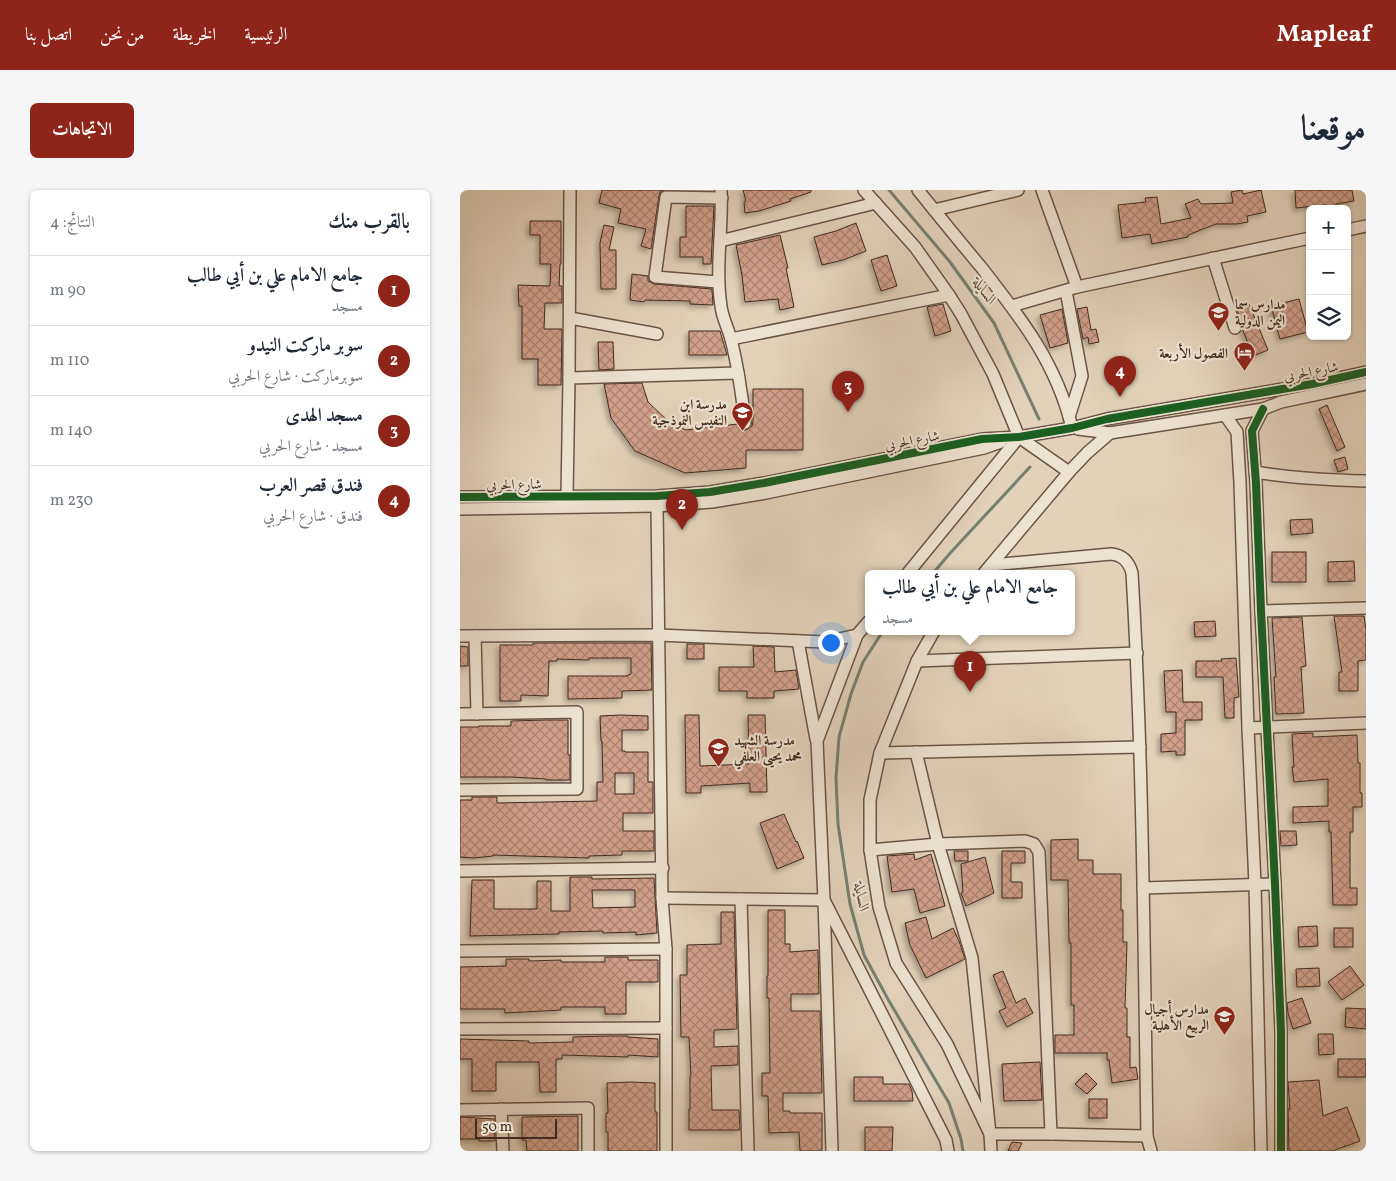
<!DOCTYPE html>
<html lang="ar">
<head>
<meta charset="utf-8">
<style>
	body { margin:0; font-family:Vollkorn,Amiri,serif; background:#f6f6f7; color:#1f2937; direction:rtl }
	.controls { position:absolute; right:15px; top:15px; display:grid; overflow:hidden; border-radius:8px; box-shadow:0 1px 4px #0004 }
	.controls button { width:45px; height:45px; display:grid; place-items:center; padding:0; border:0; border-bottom:1px solid #e0e1e3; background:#fff; color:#1f2937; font:25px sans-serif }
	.scale { position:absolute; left:15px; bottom:12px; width:82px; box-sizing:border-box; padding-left:5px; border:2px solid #432b21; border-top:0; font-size:14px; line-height:18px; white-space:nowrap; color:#432b21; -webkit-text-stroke:4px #ece2d2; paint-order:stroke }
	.you { position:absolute; left:370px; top:452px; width:18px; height:18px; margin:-12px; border:4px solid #fff; border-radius:50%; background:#1a73e8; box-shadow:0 0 0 8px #1a73e833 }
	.badge { display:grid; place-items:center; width:32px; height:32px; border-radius:50%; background:#8f2418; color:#fff; font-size:16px; font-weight:700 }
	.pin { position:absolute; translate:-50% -41px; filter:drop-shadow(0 1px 2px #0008) }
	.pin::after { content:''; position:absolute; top:26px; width:18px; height:15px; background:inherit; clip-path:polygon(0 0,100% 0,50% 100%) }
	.popup { position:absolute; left:405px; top:380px; width:210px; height:65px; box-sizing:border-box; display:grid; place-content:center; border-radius:8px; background:#fff; filter:drop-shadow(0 1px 4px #0005); font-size:16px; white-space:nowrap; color:#747a83 }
	.popup b { font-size:19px; color:#1f2937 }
	.popup::after { content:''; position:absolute; left:50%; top:100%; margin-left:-10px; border:10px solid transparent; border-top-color:#fff }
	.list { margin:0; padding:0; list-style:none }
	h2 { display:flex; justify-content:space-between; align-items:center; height:65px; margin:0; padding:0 20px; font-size:21px }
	h2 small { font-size:16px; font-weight:400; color:#747a83 }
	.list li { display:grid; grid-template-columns:32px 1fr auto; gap:15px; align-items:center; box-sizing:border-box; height:70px; padding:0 20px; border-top:1px solid #e0e1e3 }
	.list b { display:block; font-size:19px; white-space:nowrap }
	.list p { margin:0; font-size:16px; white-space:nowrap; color:#747a83 }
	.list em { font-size:16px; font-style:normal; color:#747a83 }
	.icon { flex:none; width:28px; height:28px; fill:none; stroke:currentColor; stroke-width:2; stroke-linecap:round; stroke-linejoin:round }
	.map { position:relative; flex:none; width:906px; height:961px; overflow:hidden; direction:ltr; border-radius:8px }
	header { display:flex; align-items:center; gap:30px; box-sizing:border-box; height:70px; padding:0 25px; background:#8f2418; color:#fff }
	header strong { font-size:24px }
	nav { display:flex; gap:28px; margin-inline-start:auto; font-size:18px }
	.intro { display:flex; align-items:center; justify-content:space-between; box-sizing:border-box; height:120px; padding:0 30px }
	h1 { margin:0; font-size:35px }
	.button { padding:12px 22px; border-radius:8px; background:#8f2418; color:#fff; font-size:18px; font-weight:700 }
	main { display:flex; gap:30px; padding:0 30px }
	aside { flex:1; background:#fff; border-radius:8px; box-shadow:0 1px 4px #0004 }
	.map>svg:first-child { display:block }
</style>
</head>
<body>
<header>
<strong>Mapleaf</strong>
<nav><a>الرئيسية</a><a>الخريطة</a><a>من نحن</a><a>اتصل بنا</a></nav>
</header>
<div class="intro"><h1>موقعنا</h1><a class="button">الاتجاهات</a></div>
<main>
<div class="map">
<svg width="906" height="961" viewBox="0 0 906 961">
	<defs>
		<pattern id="building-cross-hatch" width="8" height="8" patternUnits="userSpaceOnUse" patternTransform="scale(1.25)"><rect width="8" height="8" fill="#d29f89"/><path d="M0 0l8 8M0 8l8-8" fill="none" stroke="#ac8270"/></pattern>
		<filter id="shadow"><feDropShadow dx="-3" dy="3" stdDeviation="2.5" flood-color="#0004"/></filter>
	</defs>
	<rect width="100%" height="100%" fill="#e2d2ba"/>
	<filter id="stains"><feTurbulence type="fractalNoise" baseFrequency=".004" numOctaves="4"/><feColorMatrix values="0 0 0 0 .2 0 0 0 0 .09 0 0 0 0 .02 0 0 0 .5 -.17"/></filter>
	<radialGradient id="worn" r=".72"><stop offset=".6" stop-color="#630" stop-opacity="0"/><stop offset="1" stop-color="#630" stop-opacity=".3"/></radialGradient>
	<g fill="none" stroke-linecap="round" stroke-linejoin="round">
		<!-- stream -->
		<g stroke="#758073" stroke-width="3">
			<polyline points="429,0 490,72 534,133 579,229"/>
			<polyline points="473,383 492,361 570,277"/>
			<polyline points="423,441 403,472 391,504 379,547 376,588 378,634 390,714 404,765 429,811 489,913 501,949 503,961"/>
		</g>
	</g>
	<!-- building -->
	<g fill="url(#building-cross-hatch)" stroke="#432b21" fill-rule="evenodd" filter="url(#shadow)">
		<polygon points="142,0 204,0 200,2 199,6 191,59 181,56 186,39 158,33 161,19 139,13"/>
		<polygon points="283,0 351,0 351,2 330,9 331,11 299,21 285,23 284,12 286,11"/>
		<polygon points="782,0 783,4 801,0 806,22 787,26 788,32 777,34 756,34 728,45 728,47 692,54 690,44 662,48 658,15 686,12 685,8 697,7 701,34 731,28 725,14 738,9 741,14 773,13 771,2"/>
		<polygon points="835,0 892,0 894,11 876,14 876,18 870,19 866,19 866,15 836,18"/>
		<polygon points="226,16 254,16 251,74 243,74 243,67 220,67 220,47 226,47"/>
		<polygon points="70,31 101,31 101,74 100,74 99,96 102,96 102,113 85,113 84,139 102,139 101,195 78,195 78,169 62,169 62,116 59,116 58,95 90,96 91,74 80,74 80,45 70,45"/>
		<polygon points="396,33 406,61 383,70 362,75 354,47 376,41"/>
		<polygon points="144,35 154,37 149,60 156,60 156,99 141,99 140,53"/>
		<polygon points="320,45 328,78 326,78 334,117 320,120 318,109 285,112 282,85 276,55"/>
		<polygon points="427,65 437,96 421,101 411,70"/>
		<polygon points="172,84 188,86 188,91 194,94 252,99 253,115 230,114 230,111 185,110 184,112 170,110"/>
		<polygon points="839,109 848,142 820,149 811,116"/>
		<polygon points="483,114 491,141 475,146 467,117"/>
		<polygon points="789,114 808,160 793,166 782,138 777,119"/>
		<polygon points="627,117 631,140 636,139 639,152 629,154 628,147 623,149 617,119"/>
		<polygon points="602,119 608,153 590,158 580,125"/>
		<polygon points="229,141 260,141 267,165 229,165"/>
		<polygon points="138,152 153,152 154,179 139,180"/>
		<polygon points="182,193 188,212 210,233 226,240 278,234 282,240 286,240 292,236 293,232 293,199 343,199 343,260 286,260 286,278 225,283 175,261 151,228 144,194"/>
		<polygon points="867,215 885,257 877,261 859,219"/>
		<polygon points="885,267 888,279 878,282 874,270"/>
		<polygon points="852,329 853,343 831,345 830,330"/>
		<rect x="812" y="362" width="34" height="30"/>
		<polygon points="894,371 895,391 868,392 868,372"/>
		<polygon points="874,426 904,426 906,440 906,470 898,471 898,501 879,501 879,482 882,482"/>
		<polygon points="842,427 846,476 841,477 844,523 816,524 814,487 816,487 812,428"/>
		<polygon points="755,431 756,446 735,447 734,432"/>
		<polygon points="73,453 191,453 192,500 162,501 162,508 108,509 108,486 168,486 168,485 171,484 171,468 129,468 129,470 97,469 97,471 89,471 88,506 61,505 61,511 40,511 40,455 73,455"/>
		<rect x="227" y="454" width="17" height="15"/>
		<polygon points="0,456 8,457 8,476 0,476"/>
		<polygon points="293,456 314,457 315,482 336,480 339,499 314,501 314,508 287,508 287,501 259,501 259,477 294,477"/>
		<polygon points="776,468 779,507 774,508 774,528 765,528 763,487 736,487 736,471 762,471 761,469"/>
		<polygon points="722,480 723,512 742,512 742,530 725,530 725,565 716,565 716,561 701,562 701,544 716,543 716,522 706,522 704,481"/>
		<path d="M161 525 188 526V540H162V561H165V562H188V592H193V623H163V641H194V661H162V665L129 666V668L33 665V666L13 668 0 667V610H12V607H37V613L137 611V592H143L142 551H141L140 526ZM155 583H174V604H155Z"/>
		<polygon points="225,525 239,525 240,576 289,574 288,525 305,525 307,602 290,602 290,593 241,596 241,603 226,603"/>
		<polygon points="86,530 108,530 108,565 110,565 110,590 86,590 86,589 51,587 0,587 0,537 19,537 19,536 51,536 51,531"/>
		<polygon points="853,543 853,547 897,545 898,573 900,573 900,603 902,603 902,617 893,617 893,642 890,642 890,698 897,698 897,715 873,715 871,642 869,642 869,631 833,633 833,617 868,616 868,589 834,592 832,577 834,577 832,544"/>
		<polygon points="324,624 336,652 337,651 344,668 317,679 300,633"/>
		<polygon points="820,641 836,641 837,655 821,656"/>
		<polygon points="618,649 618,670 633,670 633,684 661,684 661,720 663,720 663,752 667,752 665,818 667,818 667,847 670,847 670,878 676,877 678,889 652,893 649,870 647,870 647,863 595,863 595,845 614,845 614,815 611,815 611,753 609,753 608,690 591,690 591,650"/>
		<polygon points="494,661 508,661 508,671 495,671"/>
		<polygon points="542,661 565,661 565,673 551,673 551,692 562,692 562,708 542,708"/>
		<polygon points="454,664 455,670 471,664 485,716 460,723 454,699 432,702 427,666"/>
		<polygon points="525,667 534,703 506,716 501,703 503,702 501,674"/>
		<path d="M110 687H132V689L194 688 197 743 176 745V742L143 743V741L99 742V744L10 746 12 690H34V719H77V691H91V721H110ZM132 700H175V717L133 718Z"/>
		<polygon points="308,720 325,720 325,754 330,754 330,762 358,760 359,804 331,804 331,821 360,821 362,903 323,903 323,921 330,921 330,923 362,923 362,961 340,961 339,942 309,943 308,906 302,906 302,883 310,883 309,808 307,808 307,786 308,786"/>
		<polygon points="261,722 274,722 277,839 254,840 254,857 278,856 278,875 251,876 252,920 279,920 280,940 229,940 229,919 230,919 230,886 231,886 229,847 221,847 220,785 227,785 227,755 261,754"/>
		<polygon points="466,727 472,749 493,738 499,751 505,769 466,788 450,755 445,733"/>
		<polygon points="857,736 858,756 839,757 838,737"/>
		<rect x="874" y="738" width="19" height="19"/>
		<polygon points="145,767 168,767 168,770 198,770 198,792 166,792 166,824 145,824 145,817 101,817 101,820 45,823 45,819 0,819 0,777 46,776 46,769 69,769 69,771 101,770 101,772 145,772"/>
		<polygon points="890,776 904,795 882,810 868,792"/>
		<polygon points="859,778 860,796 837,797 836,779"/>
		<polygon points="543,781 556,813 565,808 573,823 547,837 539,821 546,818 533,785"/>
		<polygon points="842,808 851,833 833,839 828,823 827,813"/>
		<polygon points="886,818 906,819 906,839 885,837"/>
		<polygon points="858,844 873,844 874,864 859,865"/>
		<polygon points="147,846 168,846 168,847 198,849 198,867 168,865 168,867 102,865 102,869 96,869 96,902 80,902 79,872 36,872 36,901 12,901 12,869 0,869 0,849 69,851 69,853 113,852 113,847"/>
		<rect x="878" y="869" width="28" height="18"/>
		<polygon points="580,872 582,910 544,911 542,874"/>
		<polygon points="626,883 637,894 627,904 615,894"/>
		<polygon points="394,887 423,887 423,894 449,894 452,901 453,911 394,911"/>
		<polygon points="859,890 863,926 887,917 900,951 872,961 829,961 828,919 830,919 828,892"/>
		<polygon points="170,892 195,893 195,922 197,922 197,961 148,961 148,942 146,942 146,923 148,923 147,893"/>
		<rect x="629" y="909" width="18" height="19"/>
		<polygon points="118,926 118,961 67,961 66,950 62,950 62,927"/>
		<polygon points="0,927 34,929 35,951 19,951 19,949 0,949"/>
		<polygon points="405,937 433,937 432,961 405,961"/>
		<polygon points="552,952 562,953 558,961 548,961"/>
	</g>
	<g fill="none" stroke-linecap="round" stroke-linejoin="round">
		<defs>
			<g id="minor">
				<path d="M261 0C263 39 255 77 261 116 262 127 268 138 271 149 278 177 282 205 285 233"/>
				<polyline points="404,0 455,57 489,105 501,124 533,184 559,247 609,282"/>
				<path d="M458 0C479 26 500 52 521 77 561 128 597 174 612 238"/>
				<polyline points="582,0 617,97"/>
				<polyline points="474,20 558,0"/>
				<polyline points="887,40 906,36"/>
				<polyline points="260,51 416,13"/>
				<polyline points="753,68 775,138"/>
				<polyline points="258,92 195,87 206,7 262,8"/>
				<polyline points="606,101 622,186 609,227"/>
				<polyline points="552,116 617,97 850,48"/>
				<polyline points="110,128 197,144"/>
				<polyline points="271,149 489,105"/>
				<polyline points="109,188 278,183"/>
				<polyline points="803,219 792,241 796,293 801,421 815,694 821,841 821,961"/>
				<polyline points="765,225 777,242 780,293 788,538 795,694 801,961"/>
				<polyline points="618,239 650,243 803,219 821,212 906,194"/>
				<path d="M795 282C832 288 868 290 906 291"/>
				<polyline points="107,306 109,188 110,0"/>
				<polyline points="0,307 197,306 250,302 304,293 522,249 559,247 612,238 647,229 852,194 906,182"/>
				<polyline points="197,316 202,708 206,759 206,961"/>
				<polyline points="0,319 197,316 252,312 306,303 524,258 541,252"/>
				<path d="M531 375 651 364C663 365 669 372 672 383 683 570 684 759 687 946L691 961"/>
				<polyline points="448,383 559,247"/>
				<polyline points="524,383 609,282 627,263 650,243"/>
				<polyline points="801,421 906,418"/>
				<polyline points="409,431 397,445 357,551 364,710 486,950 488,961"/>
				<polyline points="474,441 457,471 420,563 410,610 410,660 419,717 436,773 487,854 530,944 531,961"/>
				<polyline points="0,446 198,445 365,452 397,445"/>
				<polyline points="15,446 17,524"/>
				<polyline points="338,451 356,549"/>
				<polyline points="457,471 677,463"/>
				<polyline points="0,524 117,522 117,599 0,600"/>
				<polyline points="788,538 906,533"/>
				<polyline points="456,562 478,654 512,768 530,944 591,944 687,946"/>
				<polyline points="420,563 680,557"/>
				<polyline points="410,660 478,654 565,651 574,654 579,662 591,944"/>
				<polyline points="0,681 203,678"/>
				<polyline points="683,698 815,694"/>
				<polyline points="202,708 364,710 372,961"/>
				<polyline points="281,709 288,961"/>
				<polyline points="0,761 206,759"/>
				<polyline points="0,839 206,838"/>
				<polyline points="41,919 43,961"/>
				<polyline points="0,920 128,918 128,961"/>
			</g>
		</defs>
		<!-- minor casing -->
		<use href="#minor" stroke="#6b5547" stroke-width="14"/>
		<!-- minor -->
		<use href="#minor" stroke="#ece2d2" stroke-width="11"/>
		<defs>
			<g id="cycleway">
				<polyline points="803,219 792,241 796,293 801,421 815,694 821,841 821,961"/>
				<polyline points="0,307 197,306 250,302 304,293 522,249 559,247 612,238 647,229 852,194 906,182"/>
			</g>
		</defs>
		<!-- cycleway casing -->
		<use href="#cycleway" stroke="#ece2d2" stroke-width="11"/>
		<!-- cycleway -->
		<use href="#cycleway" stroke="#1b5e20" stroke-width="8"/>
	</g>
	<!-- icons -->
	<defs>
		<symbol id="school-pin" viewBox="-11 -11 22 30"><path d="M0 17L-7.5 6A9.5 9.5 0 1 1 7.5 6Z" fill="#8f2418" stroke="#ece2d2"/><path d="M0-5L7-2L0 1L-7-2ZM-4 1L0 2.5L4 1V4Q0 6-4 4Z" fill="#fff"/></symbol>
		<symbol id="hotel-pin" viewBox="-11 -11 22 30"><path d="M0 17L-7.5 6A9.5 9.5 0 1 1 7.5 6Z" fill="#8f2418" stroke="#ece2d2"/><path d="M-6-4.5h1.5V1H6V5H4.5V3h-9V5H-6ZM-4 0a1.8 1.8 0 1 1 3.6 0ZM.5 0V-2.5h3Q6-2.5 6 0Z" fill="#fff"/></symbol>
	</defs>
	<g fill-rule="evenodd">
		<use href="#school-pin" x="746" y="110" width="25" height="34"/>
		<use href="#hotel-pin" x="772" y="150" width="25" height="34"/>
		<use href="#school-pin" x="270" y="210" width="25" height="34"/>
		<use href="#school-pin" x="246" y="546" width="25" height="34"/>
		<use href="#school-pin" x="752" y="814" width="25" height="34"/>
	</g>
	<g text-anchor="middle" stroke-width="4.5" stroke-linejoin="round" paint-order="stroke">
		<!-- poi labels -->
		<g font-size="14" font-weight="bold" fill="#432b21" stroke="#ece2d2" text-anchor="end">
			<text x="775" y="119" text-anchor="start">مدارس سما<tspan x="775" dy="16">اليمن الدولية</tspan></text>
			<text x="768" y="168">الفصول الأربعة</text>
			<text x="267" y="219">مدرسة ابن<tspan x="267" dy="16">النفيس النموذجية</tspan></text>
			<text x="274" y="555" text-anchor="start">مدرسة الشهيد<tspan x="274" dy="16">محمد يحيى العلفي</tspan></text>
			<text x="749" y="824">مدارس أجيال<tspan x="749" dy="16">الربيع الأهلية</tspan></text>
		</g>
		<!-- street labels -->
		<g font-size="14" fill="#432b21" stroke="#ece2d2">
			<text transform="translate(851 181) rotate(-11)" y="5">شارع الحربي</text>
			<text transform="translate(452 250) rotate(-11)" y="5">شارع الحربي</text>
			<text transform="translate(54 294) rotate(-1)" y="5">شارع الحربي</text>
		</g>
		<!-- water labels -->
		<g font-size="15" font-style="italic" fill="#54473c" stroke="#ece2d2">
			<text transform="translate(525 101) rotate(54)" y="5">السايلة</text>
			<text transform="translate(402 707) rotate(79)" y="5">السايلة</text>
		</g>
	</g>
	<rect width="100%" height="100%" filter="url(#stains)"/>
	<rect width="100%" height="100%" fill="url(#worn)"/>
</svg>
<div class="controls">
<button>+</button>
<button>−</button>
<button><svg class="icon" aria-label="layers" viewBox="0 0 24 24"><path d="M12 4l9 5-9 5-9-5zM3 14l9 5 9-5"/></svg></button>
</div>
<div class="scale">50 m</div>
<div class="you"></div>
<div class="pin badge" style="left:510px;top:502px">1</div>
<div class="popup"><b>جامع الامام علي بن أيي طالب</b>مسجد</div>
<div class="pin badge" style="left:222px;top:340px">2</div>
<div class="pin badge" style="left:388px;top:222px">3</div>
<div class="pin badge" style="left:660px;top:207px">4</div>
</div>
<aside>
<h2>بالقرب منك<small>النتائج: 4</small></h2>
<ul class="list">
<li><span class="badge">1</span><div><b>جامع الامام علي بن أيي طالب</b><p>مسجد</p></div><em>90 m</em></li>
<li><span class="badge">2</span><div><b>سوبر ماركت النيدو</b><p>سوبرماركت · شارع الحربي</p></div><em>110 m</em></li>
<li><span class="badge">3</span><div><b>مسجد الهدى</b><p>مسجد · شارع الحربي</p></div><em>140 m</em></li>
<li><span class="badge">4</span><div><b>فندق قصر العرب</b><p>فندق · شارع الحربي</p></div><em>230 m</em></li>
</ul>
</aside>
</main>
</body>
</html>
